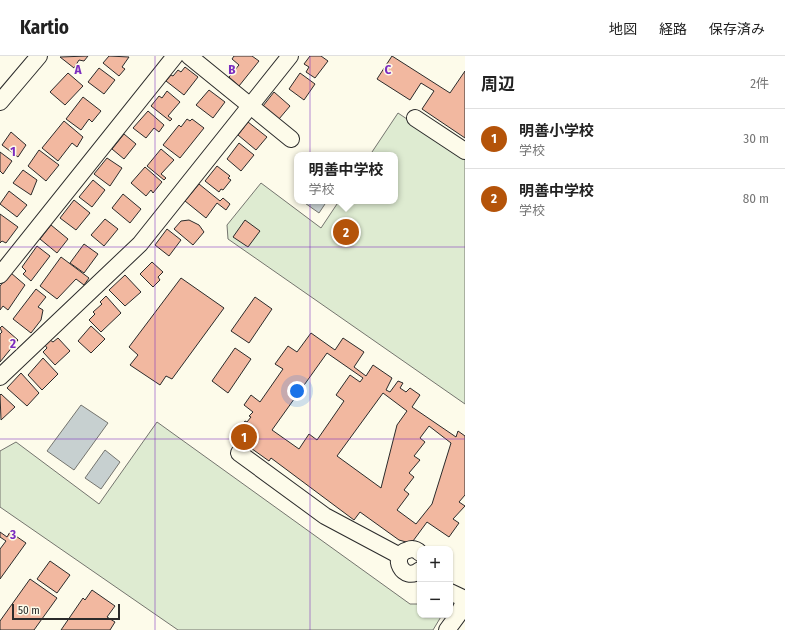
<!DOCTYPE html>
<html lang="ja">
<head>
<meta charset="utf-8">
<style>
	body { margin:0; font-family:"Fira Sans Condensed","Noto Sans JP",sans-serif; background:#f2f2f2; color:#222 }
	.controls { position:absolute; right:12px; bottom:12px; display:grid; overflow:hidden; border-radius:8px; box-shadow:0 1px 3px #0004 }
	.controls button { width:36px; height:36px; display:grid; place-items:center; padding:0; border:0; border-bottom:1px solid #e0e0e0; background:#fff; color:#222; font:20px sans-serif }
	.scale { position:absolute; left:12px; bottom:10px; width:108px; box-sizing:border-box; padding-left:4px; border:2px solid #2b2b2b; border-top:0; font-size:11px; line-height:14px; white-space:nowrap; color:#2b2b2b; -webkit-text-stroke:3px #fdfbea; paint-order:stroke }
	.you { position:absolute; left:297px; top:335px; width:14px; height:14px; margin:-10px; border:3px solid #fff; border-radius:50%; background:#1a73e8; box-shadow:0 0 0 6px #1a73e833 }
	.badge { display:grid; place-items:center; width:26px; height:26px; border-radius:50%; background:#b45309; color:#fff; font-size:13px; font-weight:700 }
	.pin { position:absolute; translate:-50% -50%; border:2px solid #fff; box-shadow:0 1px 4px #0006 }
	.popup { position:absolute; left:294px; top:96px; width:104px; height:52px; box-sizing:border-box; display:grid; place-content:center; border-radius:8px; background:#fff; filter:drop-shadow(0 1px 3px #0005); font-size:13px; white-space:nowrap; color:#767676 }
	.popup b { font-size:15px; color:#222 }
	.popup::after { content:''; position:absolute; left:50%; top:100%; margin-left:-8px; border:8px solid transparent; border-top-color:#fff }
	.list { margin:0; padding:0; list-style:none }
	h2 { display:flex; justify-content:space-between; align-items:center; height:52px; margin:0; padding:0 16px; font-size:17px }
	h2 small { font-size:13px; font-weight:400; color:#767676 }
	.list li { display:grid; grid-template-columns:26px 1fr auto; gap:12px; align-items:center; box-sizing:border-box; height:60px; padding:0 16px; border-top:1px solid #e0e0e0 }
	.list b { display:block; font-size:15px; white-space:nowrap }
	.list p { margin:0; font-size:13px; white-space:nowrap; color:#767676 }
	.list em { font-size:13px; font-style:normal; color:#767676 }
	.map { position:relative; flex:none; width:465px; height:574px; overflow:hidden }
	header { display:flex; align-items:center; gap:24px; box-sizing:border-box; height:56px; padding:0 20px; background:#fff; border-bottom:1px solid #e0e0e0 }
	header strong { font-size:19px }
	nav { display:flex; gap:22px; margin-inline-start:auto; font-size:14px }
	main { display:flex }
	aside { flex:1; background:#fff }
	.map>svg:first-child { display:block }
</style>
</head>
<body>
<header>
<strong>Kartio</strong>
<nav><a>地図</a><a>経路</a><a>保存済み</a></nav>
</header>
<main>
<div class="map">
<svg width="465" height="574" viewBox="0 0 465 574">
	<rect width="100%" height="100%" fill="#fdfbea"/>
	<!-- green -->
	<g fill="#deebd1" stroke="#74746e">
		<polygon points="398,57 465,102 465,348 228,183 227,169 261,127 321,172 339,145 395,145 395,99 370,99"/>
		<polygon points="157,366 410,548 420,548 420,559 442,559 433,574 178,574 0,451 0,395 16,386 99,448"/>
	</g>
	<!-- water -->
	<g fill="#c7d0d0" stroke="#74746e">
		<polygon points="302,145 327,145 319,157"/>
		<polygon points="81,349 108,367 74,414 47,395"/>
		<polygon points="105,394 120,406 101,433 85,422"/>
	</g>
	<!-- building -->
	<g fill="#f2b8a0" stroke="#2b2b2b" fill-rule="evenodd">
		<polygon points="88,0 84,5 79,4 74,12 60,1"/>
		<polygon points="109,0 129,1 122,11 125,13 119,20 103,7"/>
		<polygon points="234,0 252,0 259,5 239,30 229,21 239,9 232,3"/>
		<polygon points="310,0 321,0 328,5 315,22 306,16 309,11 304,8"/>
		<polygon points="392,0 450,37 465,15 465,82 422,53 434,35 421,27 410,44 377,23"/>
		<polygon points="185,11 198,21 184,39 166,25 171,19 173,20 178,14 181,16"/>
		<polygon points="99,12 115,24 104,38 88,26"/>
		<polygon points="68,17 83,30 65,49 50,36"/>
		<polygon points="300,17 315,28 304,44 289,33"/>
		<polygon points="209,34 225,46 213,62 196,49"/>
		<polygon points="167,35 180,46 168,60 172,63 170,65 151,50 159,40 162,42"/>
		<polygon points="274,36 290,50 279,63 263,50"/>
		<polygon points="83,41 101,55 92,66 89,63 81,74 66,63"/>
		<polygon points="148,55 164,69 159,76 154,72 146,82 133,72"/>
		<polygon points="187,63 190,65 192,63 204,72 180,102 163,89 179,69 181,71"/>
		<polygon points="64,65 83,81 77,91 72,87 58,105 42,92"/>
		<polygon points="248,66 267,81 256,94 238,79"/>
		<polygon points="11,76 26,89 18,101 2,89"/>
		<polygon points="124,78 136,88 124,103 112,93"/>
		<polygon points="239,87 254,99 241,115 227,103"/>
		<polygon points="161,93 174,104 161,118 166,122 164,124 147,110"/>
		<polygon points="39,94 59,109 46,125 28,110"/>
		<polygon points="0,96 12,105 3,118 0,115"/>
		<polygon points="107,102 122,112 110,130 94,118"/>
		<polygon points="217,110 230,120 228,122 231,124 223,134 221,133 219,136 205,125"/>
		<polygon points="145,111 162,126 153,137 151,134 146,140 131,127"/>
		<polygon points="23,114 37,124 31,139 13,127"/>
		<polygon points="93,124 105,134 92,151 79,141"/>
		<polygon points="199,128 220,145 223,142 230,148 226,154 217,147 206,162 185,145"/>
		<polygon points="9,135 27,149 17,161 0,148"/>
		<polygon points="123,138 141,153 130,167 112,152"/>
		<polygon points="74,144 90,157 76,174 60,162"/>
		<polygon points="0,158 18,171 6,187 2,185 0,187"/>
		<polygon points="105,163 118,173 104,190 91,179"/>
		<polygon points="189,164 199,169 204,176 193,189 174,173 181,165"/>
		<polygon points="245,164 260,175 248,191 233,181"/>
		<polygon points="51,169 68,183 57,197 40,183"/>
		<polygon points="167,173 181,184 169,200 155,189"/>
		<polygon points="84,188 98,198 84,217 70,207"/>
		<polygon points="37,190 50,200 31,225 23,218 26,215 22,211"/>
		<polygon points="61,201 89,222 84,229 76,223 57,243 40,230"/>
		<polygon points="152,206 163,216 158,221 160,224 153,231 140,218"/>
		<polygon points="11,217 25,229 8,254 3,250 0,254 0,230"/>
		<polygon points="125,219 141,236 125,250 109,234"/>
		<polygon points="181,222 224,252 172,323 166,320 160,329 130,309 138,299 129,291"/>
		<polygon points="36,233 46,241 38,251 43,254 41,264 31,277 13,263"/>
		<polygon points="106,240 121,257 101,276 89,264 95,258 93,256 102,248 100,246"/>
		<polygon points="255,241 272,253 249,287 231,275"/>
		<polygon points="2,270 18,284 0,306 0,278 2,276 0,272"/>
		<polygon points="91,270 105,283 91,297 78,285"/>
		<path d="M311 277 335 294 343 282 364 296 354 311 366 320 373 309 392 322 386 334 390 336 398 325 403 327 400 332 406 336 410 332 420 339 412 351 456 381 458 375 465 380V439L459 446 465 450 453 463 459 467 449 481 427 466 413 485 406 486 399 484 360 456 354 464 271 402 269 405 234 380 245 365 247 366 251 361 249 360 253 356 244 349 251 339 260 346 283 313 275 308 288 290 297 296ZM327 297 363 322 360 326 350 319 336 339 344 345 317 384 309 378 299 393 272 374ZM383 337 407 355 397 369 381 432 337 400ZM429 370 451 387 432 448 416 468 397 454 409 438 404 434 414 421 409 417 420 404 414 400 425 386 420 382Z"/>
		<polygon points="58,282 70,295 55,309 43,296 47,292 45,289 50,284 53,286"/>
		<polygon points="235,292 251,303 228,337 212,325"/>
		<polygon points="43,302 58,318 42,334 28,319"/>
		<polygon points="21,317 39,337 27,350 7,332"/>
		<polygon points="1,338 15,351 1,364 0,339"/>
		<polygon points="0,476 7,481 10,476 26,487 0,523 0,493 6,485 0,481"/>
		<polygon points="50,505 70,519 57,537 37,523"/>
		<polygon points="30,523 57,542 34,574 0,574 0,565"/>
		<polygon points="92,534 115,550 107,561 115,566 110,574 61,574 83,542 85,544"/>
	</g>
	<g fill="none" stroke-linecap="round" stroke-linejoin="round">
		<defs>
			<g id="minor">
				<polyline points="189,0 291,83"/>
				<polyline points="0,46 39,0"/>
				<polyline points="415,62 465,95"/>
				<polyline points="0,219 175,0"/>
				<polyline points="0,321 140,188 290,0"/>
				<polyline points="239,397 325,460 400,500"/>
				<path d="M420 497C417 494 413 492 408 494 389 499 403 528 420 514"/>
				<polyline points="450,536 465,543"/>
				<polyline points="447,574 458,559 465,544"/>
			</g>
		</defs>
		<!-- minor casing -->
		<use href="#minor" stroke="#2b2b2b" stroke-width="18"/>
		<!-- minor -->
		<use href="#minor" stroke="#fdfbea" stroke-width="16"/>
	</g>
	<!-- grid -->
	<path fill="none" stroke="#7b2cbf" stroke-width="1" stroke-opacity="0.55" d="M155 0V574M310 0V574M0 191H465M0 383H465"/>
	<g font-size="13" text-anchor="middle" font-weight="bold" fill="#7b2cbf" stroke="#fdfbea" stroke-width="3" stroke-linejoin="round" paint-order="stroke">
		<text x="78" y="18">A</text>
		<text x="232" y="18">B</text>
		<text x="388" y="18">C</text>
		<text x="13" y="100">1</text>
		<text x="13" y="292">2</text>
		<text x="13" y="483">3</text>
	</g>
</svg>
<div class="controls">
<button>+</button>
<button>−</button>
</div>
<div class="scale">50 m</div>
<div class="you"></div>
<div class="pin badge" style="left:244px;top:381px">1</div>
<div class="pin badge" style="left:346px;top:176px">2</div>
<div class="popup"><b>明善中学校</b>学校</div>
</div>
<aside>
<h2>周辺<small>2件</small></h2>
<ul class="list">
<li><span class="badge">1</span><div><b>明善小学校</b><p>学校</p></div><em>30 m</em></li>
<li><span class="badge">2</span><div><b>明善中学校</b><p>学校</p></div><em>80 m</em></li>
</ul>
</aside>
</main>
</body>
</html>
